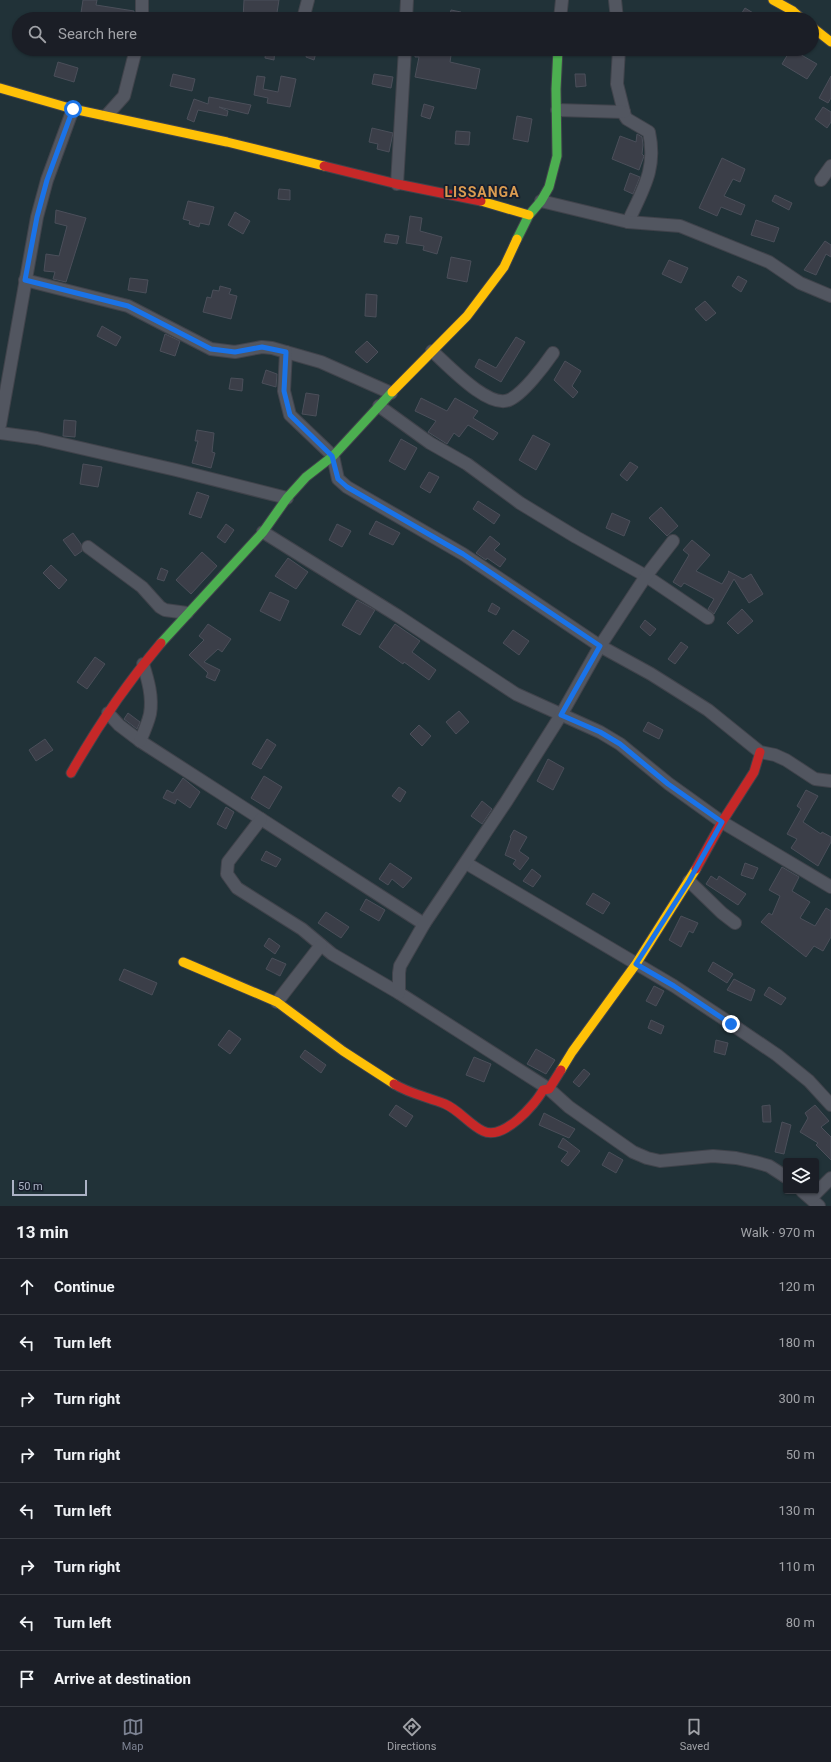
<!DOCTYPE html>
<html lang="en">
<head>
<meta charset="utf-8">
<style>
	body { margin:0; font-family:Roboto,sans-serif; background:#24272e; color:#f1f3f6 }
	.controls { position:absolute; right:12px; bottom:12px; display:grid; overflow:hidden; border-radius:4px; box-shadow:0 1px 3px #0004 }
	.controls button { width:36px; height:36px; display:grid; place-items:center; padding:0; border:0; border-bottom:1px solid #393c43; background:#1b1e26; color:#f1f3f6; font:20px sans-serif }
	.scale { position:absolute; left:12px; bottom:10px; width:75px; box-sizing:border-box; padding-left:4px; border:2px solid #abb2c5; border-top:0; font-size:11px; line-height:14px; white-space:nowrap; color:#abb2c5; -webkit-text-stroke:3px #171e2c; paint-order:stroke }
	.stop { position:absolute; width:12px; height:12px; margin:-9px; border:3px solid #1a73e8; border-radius:50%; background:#fff }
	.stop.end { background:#1a73e8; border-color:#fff; box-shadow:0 1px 4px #0008 }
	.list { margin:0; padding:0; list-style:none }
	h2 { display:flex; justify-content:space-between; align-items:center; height:52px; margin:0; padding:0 16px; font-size:17px }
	h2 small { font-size:13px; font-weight:400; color:#a0a2a7 }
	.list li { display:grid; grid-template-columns:26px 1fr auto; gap:12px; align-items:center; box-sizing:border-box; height:56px; padding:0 16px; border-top:1px solid #393c43 }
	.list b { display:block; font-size:15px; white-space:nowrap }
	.list em { font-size:13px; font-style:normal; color:#a0a2a7 }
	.icon { flex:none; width:22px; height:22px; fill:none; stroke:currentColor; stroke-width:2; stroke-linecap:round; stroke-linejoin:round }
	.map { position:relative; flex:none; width:831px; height:1206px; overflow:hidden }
	.search { position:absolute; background:#1b1e26; box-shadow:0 1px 3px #0004; left:12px; right:12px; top:12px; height:44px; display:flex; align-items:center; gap:10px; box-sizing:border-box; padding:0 14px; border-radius:22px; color:#a0a2a7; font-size:15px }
	.sheet { height:500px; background:#1b1e26 }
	nav { display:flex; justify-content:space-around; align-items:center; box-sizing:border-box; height:56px; border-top:1px solid #393c43; background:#1b1e26; font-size:11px; color:#a0a2a7 }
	nav a { display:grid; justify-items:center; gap:2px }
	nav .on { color:#7c8292 }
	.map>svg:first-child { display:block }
</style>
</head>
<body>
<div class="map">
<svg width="831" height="1206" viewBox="0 0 831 1206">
	<rect width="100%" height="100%" fill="#242832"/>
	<!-- green -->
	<path fill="#213238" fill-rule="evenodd" d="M0 0H831V1206H0ZM19 19H812V49H19ZM786 1161H816V1191H786Z"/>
	<!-- building -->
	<g fill="#3b3e48" stroke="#4b4f5a">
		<polygon points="83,0 97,0 96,5 134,11 134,19 80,19"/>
		<polygon points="244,0 279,0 276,19 243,19"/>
		<polygon points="745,8 763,19 738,19"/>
		<polygon points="451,10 461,12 459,19 449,19"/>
		<polygon points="266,49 275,49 274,60 265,58"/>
		<polygon points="308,49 317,49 314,60 306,57"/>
		<polygon points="415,49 452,49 450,62 480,69 476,89 415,77 419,57 415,57"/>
		<polygon points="791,49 817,64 807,79 782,64"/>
		<polygon points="58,62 78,68 74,82 54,76"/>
		<polygon points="173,74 195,79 192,91 170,86"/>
		<polygon points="374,74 393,77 391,88 372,84"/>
		<polygon points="575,74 585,74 586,86 576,87"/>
		<polygon points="257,76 265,77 263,89 278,92 281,76 296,79 290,107 267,103 268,98 254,95"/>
		<polygon points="831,76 831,98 828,103 819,98"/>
		<polygon points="209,97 251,105 248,114 219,107 228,111 227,116 198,110 194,122 187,119 194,99 208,104"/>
		<polygon points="424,104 434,107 430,119 421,116"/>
		<polygon points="823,107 831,112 831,122 827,128 815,119"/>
		<polygon points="517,116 532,119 528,142 513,139"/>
		<polygon points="372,128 393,133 389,152 377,149 378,144 369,142"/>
		<polygon points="456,131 470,132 469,145 455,144"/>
		<polygon points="637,134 642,137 643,145 642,154 644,156 639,170 612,159 620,136 636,142"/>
		<polygon points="722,158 745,169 740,182 733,179 724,196 745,205 741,215 721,207 717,216 699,208"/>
		<polygon points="630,173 640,177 633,194 624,190"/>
		<polygon points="279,189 290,190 290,200 278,199"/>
		<polygon points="775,195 792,203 789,210 772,201"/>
		<polygon points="188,201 214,207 209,225 200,223 199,227 189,224 190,221 183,219"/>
		<polygon points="56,210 86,218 66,282 53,279 55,272 44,271 46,254 59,256 67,226 55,223"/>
		<polygon points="235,212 250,221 243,234 228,225"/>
		<polygon points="410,216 422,218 420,231 442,237 437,254 423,250 424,246 406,243"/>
		<polygon points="756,220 779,228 774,242 751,235"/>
		<polygon points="386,234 399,236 397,244 384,242"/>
		<polygon points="825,241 831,245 831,257 826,254 816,275 804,270"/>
		<polygon points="451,257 471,261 467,282 447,278"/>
		<polygon points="669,260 688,268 681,283 662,274"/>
		<polygon points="738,276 747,281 741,292 732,286"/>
		<polygon points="130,278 148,280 146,293 128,290"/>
		<polygon points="220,286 231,289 229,294 237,296 231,319 203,312 207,297 211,298 213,290 219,291"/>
		<polygon points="366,294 377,295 376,317 365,316"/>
		<polygon points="705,301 716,313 706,321 695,309"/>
		<polygon points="102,326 121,337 116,346 97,336"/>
		<polygon points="165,334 180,341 175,356 160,351"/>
		<polygon points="516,337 525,342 501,382 475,367 479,359 496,368"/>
		<polygon points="367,341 378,352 367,363 355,352"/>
		<polygon points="565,361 581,371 572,386 578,392 573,398 554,380"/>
		<polygon points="266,370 277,374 276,387 262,383"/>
		<polygon points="231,378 243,379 242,391 229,389"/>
		<polygon points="306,393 319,395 316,416 302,414"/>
		<polygon points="421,398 447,411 455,398 478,411 473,418 498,433 493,440 468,425 459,437 454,433 447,444 428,432 436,421 415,411"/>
		<polygon points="64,420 76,421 75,437 63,436"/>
		<polygon points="197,430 214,433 212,452 215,453 211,468 192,463 198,441 195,441"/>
		<polygon points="533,435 550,444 536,470 519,460"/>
		<polygon points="401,439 417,448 405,470 389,461"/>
		<polygon points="630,462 638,467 627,481 620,475"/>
		<polygon points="83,464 102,467 98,487 80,484"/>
		<polygon points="429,472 439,477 430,493 420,487"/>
		<polygon points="197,492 209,496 201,518 189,514"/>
		<polygon points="478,501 500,515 494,524 473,509"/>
		<polygon points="661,507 678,526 667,536 649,518"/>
		<polygon points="612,513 630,521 624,536 606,528"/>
		<polygon points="376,521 400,533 393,545 369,534"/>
		<polygon points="226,524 234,530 225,543 217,537"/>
		<polygon points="337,524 351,531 342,547 329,540"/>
		<polygon points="73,533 81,544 82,551 75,556 63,540"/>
		<polygon points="490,536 500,544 494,550 506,559 500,567 487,558 486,560 476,553"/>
		<polygon points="692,540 710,555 696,571 722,584 729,572 728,571 743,579 751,574 763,594 749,603 734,579 714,614 708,609 714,599 684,583 681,587 673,582 689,555 683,550"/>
		<polygon points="202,552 217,566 191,594 176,580"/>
		<polygon points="288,558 308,572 296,589 275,576"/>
		<polygon points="51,565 67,580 59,589 43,573"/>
		<polygon points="161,568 168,571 164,581 157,579"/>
		<polygon points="270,592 289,601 280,621 260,611"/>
		<polygon points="357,600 375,610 360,635 342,625"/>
		<polygon points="492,603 500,608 496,615 488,611"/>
		<polygon points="742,609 753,621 738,634 727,623"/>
		<polygon points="645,620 656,629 650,636 640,627"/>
		<polygon points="208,624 231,639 222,652 218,649 204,662 220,670 215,681 206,677 208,673 189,655 204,640 199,636"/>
		<polygon points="395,624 420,641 412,652 436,670 429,680 404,662 403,664 379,647"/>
		<polygon points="513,630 529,641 519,655 503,643"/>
		<polygon points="681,642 688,647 675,664 668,659"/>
		<polygon points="95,657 105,664 87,689 77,682"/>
		<polygon points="459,711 469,722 456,734 446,722"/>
		<polygon points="128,713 140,722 137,729 124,719"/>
		<polygon points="648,722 663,730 659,739 643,731"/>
		<polygon points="419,725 431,736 422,746 410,734"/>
		<polygon points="45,739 53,750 36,761 29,750"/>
		<polygon points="267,739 276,745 261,769 252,764"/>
		<polygon points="548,759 564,768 553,790 537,781"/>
		<polygon points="264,776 282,787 269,809 251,798"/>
		<polygon points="183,778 200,792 190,808 177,799 175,804 163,798 167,790 173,793"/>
		<polygon points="399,787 406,792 400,802 392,796"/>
		<polygon points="806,790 818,796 803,822 821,834 822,832 831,837 831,842 818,866 791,848 797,839 787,834 801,809 797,806"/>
		<polygon points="482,801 492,809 482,824 471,816"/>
		<polygon points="226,807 234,812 226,829 217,824"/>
		<polygon points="514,830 527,837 519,851 529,858 520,870 513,864 516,860 505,855 511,838 510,837"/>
		<polygon points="266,851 281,859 276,867 261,860"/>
		<polygon points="390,863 412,878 403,888 392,879 388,885 379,879"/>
		<polygon points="745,863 758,868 753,879 741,875"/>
		<polygon points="782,867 799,877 792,891 810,902 800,918 815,926 826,908 831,911 831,937 823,951 814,946 806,957 761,922 769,913 772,915 780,896 769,890"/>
		<polygon points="532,869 541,876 533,887 523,881"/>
		<polygon points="711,876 717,880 719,876 746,894 738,905 706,884"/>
		<polygon points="593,893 610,903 603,914 586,904"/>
		<polygon points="366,899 385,910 379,921 360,910"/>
		<polygon points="326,912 349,927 341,938 318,923"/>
		<polygon points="681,916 698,923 693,933 689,931 681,947 669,940"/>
		<polygon points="269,938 280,946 275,954 264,946"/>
		<polygon points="272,958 286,964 280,976 266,969"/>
		<polygon points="713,962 733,974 727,983 708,971"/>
		<polygon points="124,969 157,983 152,995 119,980"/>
		<polygon points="734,979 755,990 751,1001 727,990"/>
		<polygon points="654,986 664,991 656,1006 646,1001"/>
		<polygon points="769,987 786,998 781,1005 764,995"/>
		<polygon points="651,1020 664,1026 661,1034 648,1028"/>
		<polygon points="229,1030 241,1039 230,1054 218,1045"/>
		<polygon points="716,1040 728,1043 725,1055 714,1052"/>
		<polygon points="536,1049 555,1060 546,1074 527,1064"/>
		<polygon points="305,1050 326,1065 321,1073 300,1057"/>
		<polygon points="474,1057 491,1064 484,1082 466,1075"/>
		<polygon points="584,1069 590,1074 579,1087 573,1082"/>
		<polygon points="396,1105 413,1116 406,1127 389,1115"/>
		<polygon points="770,1105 771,1122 763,1122 762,1106"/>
		<polygon points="815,1105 829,1121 821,1127 831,1137 831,1160 816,1145 818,1143 800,1132 808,1118 805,1113"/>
		<polygon points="544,1113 575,1129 569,1138 539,1125"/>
		<polygon points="782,1122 791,1125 784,1154 775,1152"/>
		<polygon points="563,1138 580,1151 568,1166 561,1161 568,1152 558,1147"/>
		<polygon points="609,1152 623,1160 616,1173 602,1165"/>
	</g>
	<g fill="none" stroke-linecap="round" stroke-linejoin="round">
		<defs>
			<g id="street">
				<polyline points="615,0 617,19"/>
				<polyline points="142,19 142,0"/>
				<polyline points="303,19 308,0"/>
				<polyline points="406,19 407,0"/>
				<polyline points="560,19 562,0"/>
				<path d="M619 49 617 84 625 116 627 119 649 132C657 169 643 189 628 222"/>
				<polyline points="557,110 624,112"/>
				<polyline points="107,115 124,96 136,49"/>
				<polyline points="821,180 831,166"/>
				<polyline points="397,184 405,49"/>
				<polyline points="541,201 628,222 680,226 769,262 800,283 831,296"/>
				<polyline points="25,280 128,306 211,349 235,352 262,347 272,348 321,362 391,393"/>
				<path d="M432 351C447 364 488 409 509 400 523 394 544 366 553 353"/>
				<polyline points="286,352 284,391 290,415 333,456 338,479 347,487 463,554 600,646 651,674 708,710 760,752 775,755 786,760 815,779 831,781"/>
				<polyline points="379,406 430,443 467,464 520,503 576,537 646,576 708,618"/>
				<polyline points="0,425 37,217 47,180 73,109"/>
				<polyline points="0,433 37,438 176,470 287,498"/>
				<polyline points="263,532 398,616 516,694 600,732 620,744 669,784 722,822 831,887"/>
				<polyline points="88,547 142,587 160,607 165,610 187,613"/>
				<polyline points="108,713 119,725 140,741 424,924"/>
				<path d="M140 741C144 732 148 723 150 714 153 697 148 680 143 664"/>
				<polyline points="261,819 228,862 227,874 237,888 302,929 332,954 399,993 549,1089 569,1107 633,1152 647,1158 660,1161 713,1156 736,1158 755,1162 769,1166 786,1177"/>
				<polyline points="466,863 674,986 721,1017 777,1055 809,1081 831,1105"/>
				<polyline points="689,881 722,913 735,923"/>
				<polyline points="399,993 399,973 400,966 424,924 506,802 561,715 600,646 646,576 673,541"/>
				<polyline points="277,1002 321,945"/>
				<polyline points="802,1191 819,1206"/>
				<polyline points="811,1198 831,1178"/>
			</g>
			<g id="fast">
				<polyline points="517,239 529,215 541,201 549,187 557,156 556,89 558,49"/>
				<polyline points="161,643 263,532 287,498 306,477 333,456 392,392"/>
			</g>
			<g id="slow">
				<polyline points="773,0 793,11 802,19"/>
				<polyline points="812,27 831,42"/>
				<polyline points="0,88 73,109 227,142 324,166"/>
				<polyline points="481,201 529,215"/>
				<polyline points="392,392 467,316 504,267 517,239"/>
				<polyline points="183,962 277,1002 343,1051 394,1084"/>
				<polyline points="561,1070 572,1052 636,964 696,869"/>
			</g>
			<g id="jam">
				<polyline points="324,166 397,184 481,201"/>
				<path d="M71 773C97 727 127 683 161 643"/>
				<polyline points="696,869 722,822 754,772 760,752"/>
				<path d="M394 1084C410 1094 428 1097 445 1104 459 1110 470 1125 483 1131 503 1141 535 1105 543 1090L549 1089 561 1070"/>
			</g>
		</defs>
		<!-- street casing -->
		<use href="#street" stroke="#40434b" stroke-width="14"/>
		<!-- fast casing -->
		<use href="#fast" stroke="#40434b" stroke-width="11"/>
		<!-- slow casing -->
		<use href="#slow" stroke="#40434b" stroke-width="11"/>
		<!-- jam casing -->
		<use href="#jam" stroke="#40434b" stroke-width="11"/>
		<!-- street -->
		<use href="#street" stroke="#525660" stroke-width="12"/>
		<!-- fast -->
		<use href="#fast" stroke="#4caf50" stroke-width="9"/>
		<!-- slow -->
		<use href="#slow" stroke="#ffc107" stroke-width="9"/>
		<!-- jam -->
		<use href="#jam" stroke="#c62828" stroke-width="9"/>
	</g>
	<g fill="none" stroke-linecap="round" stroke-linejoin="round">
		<!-- route -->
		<polyline stroke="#1a73e8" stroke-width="5" points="73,109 47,180 37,217 25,280 128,306 211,349 235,352 262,347 286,352 284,391 290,415 332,456 338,479 347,487 463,554 600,646 561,715 600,732 620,744 668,784 722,822 689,881 636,964 674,986 731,1024"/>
	</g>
	<g text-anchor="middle" stroke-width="3.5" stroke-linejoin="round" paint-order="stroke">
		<!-- district labels -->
		<g font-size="14" font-weight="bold" letter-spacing="1" fill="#db9c51" stroke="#171e2c">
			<text x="482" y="197">LISSANGA</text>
		</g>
	</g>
</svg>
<div class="controls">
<button><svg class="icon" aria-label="layers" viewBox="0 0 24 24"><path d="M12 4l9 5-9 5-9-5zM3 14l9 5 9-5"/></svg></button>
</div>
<div class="scale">50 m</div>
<div class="stop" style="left:73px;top:109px"></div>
<div class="stop end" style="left:731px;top:1024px"></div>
<div class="search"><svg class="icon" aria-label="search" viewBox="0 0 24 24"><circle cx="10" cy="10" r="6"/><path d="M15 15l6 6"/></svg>Search here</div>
</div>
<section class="sheet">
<h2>13 min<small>Walk · 970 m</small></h2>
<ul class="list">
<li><svg class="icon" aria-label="ahead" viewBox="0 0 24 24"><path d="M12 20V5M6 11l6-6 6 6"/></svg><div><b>Continue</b></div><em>120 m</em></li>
<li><svg class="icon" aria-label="left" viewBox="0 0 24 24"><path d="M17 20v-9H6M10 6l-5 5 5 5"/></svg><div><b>Turn left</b></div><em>180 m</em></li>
<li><svg class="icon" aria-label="right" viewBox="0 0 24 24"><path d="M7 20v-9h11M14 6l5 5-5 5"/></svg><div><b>Turn right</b></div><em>300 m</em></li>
<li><svg class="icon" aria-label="right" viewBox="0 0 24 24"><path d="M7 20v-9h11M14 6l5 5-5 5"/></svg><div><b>Turn right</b></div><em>50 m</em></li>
<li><svg class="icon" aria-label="left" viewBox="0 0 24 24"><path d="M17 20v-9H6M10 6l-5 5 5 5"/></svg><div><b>Turn left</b></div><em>130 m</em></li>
<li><svg class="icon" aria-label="right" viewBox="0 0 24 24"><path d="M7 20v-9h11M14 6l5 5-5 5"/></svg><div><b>Turn right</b></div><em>110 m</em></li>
<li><svg class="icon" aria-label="left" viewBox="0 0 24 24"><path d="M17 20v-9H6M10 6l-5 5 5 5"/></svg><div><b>Turn left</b></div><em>80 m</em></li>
<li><svg class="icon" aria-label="arrive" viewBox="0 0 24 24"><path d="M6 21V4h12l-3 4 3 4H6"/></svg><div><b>Arrive at destination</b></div></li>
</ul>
</section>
<nav>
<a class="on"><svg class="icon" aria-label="map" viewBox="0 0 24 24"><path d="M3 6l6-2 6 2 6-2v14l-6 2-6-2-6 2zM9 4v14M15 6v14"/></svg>Map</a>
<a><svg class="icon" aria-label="directions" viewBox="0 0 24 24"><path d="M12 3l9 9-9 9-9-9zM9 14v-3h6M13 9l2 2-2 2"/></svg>Directions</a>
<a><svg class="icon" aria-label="saved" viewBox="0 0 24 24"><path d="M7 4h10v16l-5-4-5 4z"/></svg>Saved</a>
</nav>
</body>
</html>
